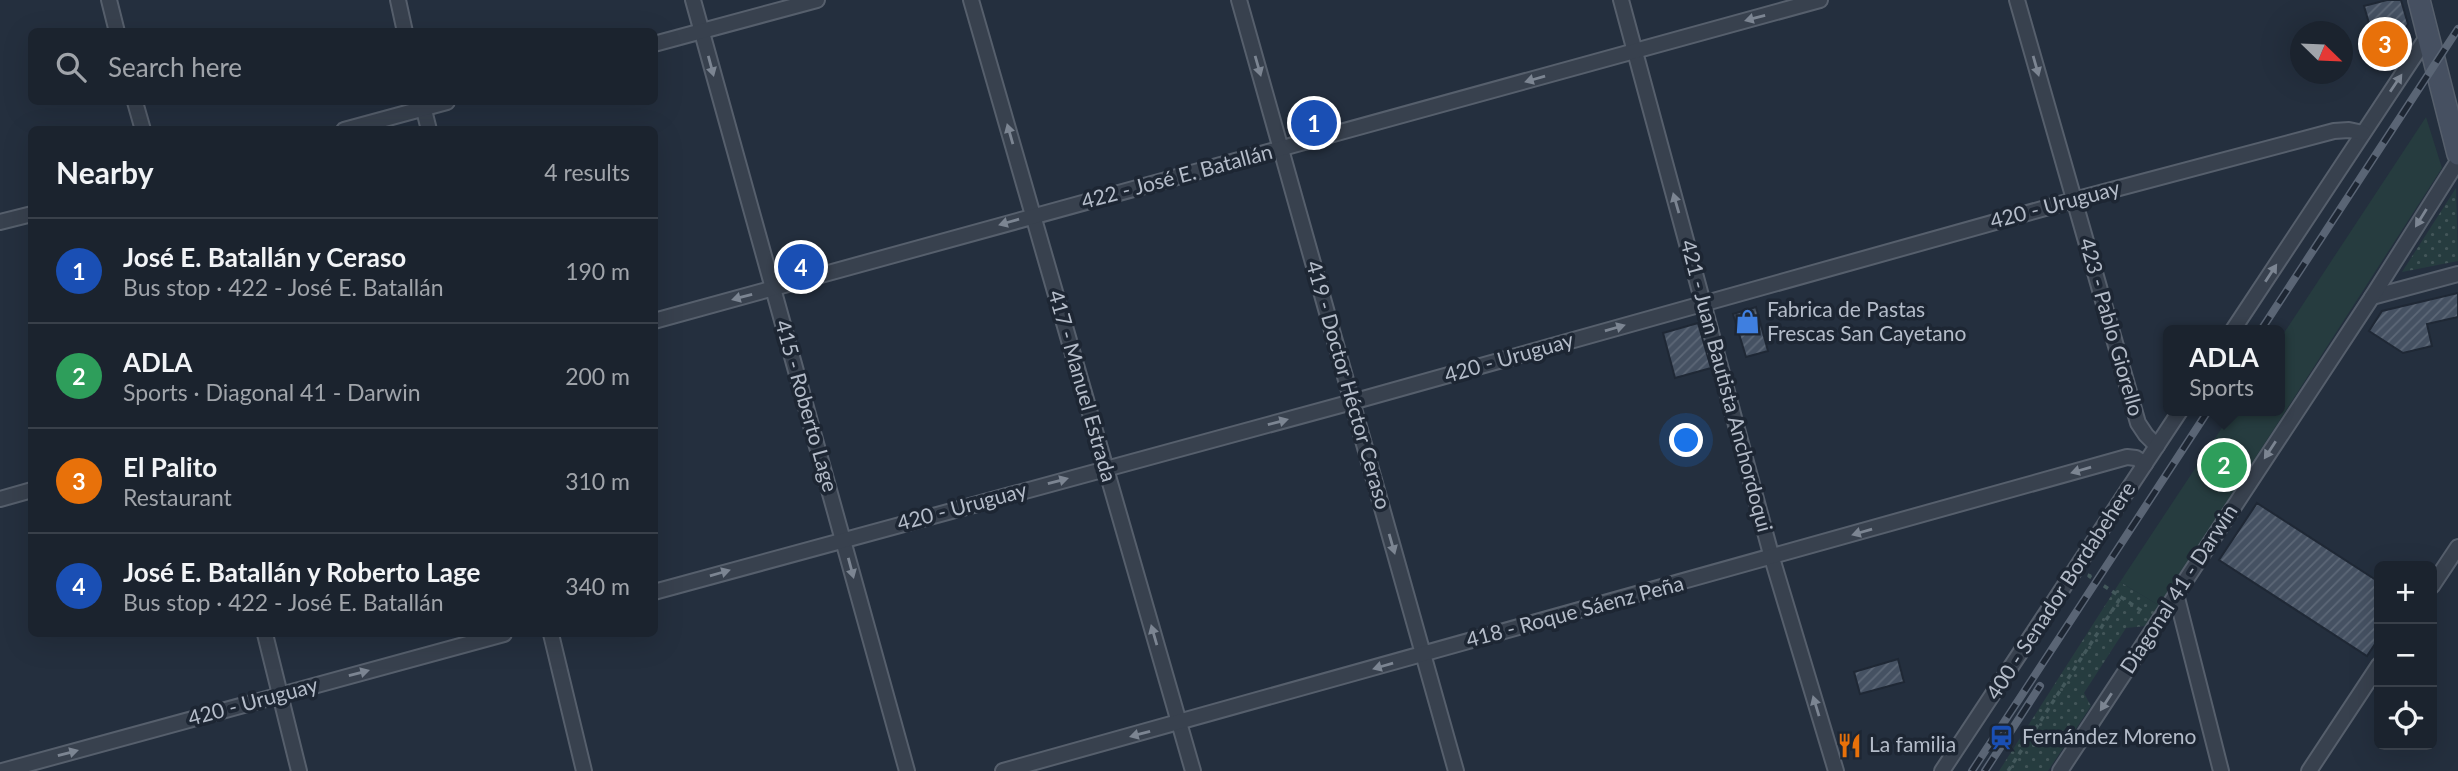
<!DOCTYPE html>
<html lang="en">
<head>
<meta charset="utf-8">
<style>
	body { margin:0; font-family:Lato,sans-serif; background:#242b36; color:#f1f3f6 }
	.controls { position:absolute; right:21px; bottom:21px; display:grid; overflow:hidden; border-radius:10px; box-shadow:0 7px 28px #0002 }
	.controls button { width:63px; height:63px; display:grid; place-items:center; padding:0; border:0; border-bottom:2px solid #39404a; background:#1b232e; color:#f1f3f6; font:35px sans-serif }
	.compass { position:absolute; left:2290px; top:21px; width:63px; height:63px; border-radius:50%; background:#1b232e; box-shadow:0 7px 28px #0002; rotate:113deg }
	.you { position:absolute; left:1687px; top:441px; width:24px; height:24px; margin:-18px; border:5px solid #fff; border-radius:50%; background:#1a73e8; box-shadow:0 0 0 10px #1a73e833 }
	.badge { display:grid; place-items:center; width:46px; height:46px; border-radius:50%; background:#8ab4f8; color:#fff; font-size:23px; font-weight:700 }
	.pin { position:absolute; translate:-50% -50%; border:4px solid #fff; box-shadow:0 2px 7px #0006 }
	.popup { position:absolute; left:2163px; top:325px; width:122px; height:91px; box-sizing:border-box; display:grid; place-content:center; border-radius:10px; background:#1b232e; filter:drop-shadow(0 2px 5px #0005); font-size:23px; white-space:nowrap; color:#a0a4aa }
	.popup b { font-size:26px; color:#f1f3f6 }
	.popup::after { content:''; position:absolute; left:50%; top:100%; margin-left:-14px; border:14px solid transparent; border-top-color:#1b232e }
	.list { margin:0; padding:0; list-style:none }
	h2 { display:flex; justify-content:space-between; align-items:center; height:91px; margin:0; padding:0 28px; font-size:30px }
	h2 small { font-size:23px; font-weight:400; color:#a0a4aa }
	.list li { display:grid; grid-template-columns:46px 1fr auto; gap:21px; align-items:center; box-sizing:border-box; height:105px; padding:0 28px; border-top:2px solid #39404a }
	.list b { display:block; font-size:26px; white-space:nowrap }
	.list p { margin:0; font-size:23px; white-space:nowrap; color:#a0a4aa }
	.list em { font-size:23px; font-style:normal; color:#a0a4aa }
	.icon { flex:none; width:38px; height:38px; fill:none; stroke:currentColor; stroke-width:2; stroke-linecap:round; stroke-linejoin:round }
	.map { position:relative; flex:none; width:2458px; height:771px; overflow:hidden }
	.search { position:absolute; background:#1b232e; box-shadow:0 7px 28px #0002; left:28px; top:28px; width:630px; height:77px; display:flex; align-items:center; gap:18px; box-sizing:border-box; padding:0 24px; border-radius:10px; color:#a0a4aa; font-size:26px }
	.panel { position:absolute; background:#1b232e; box-shadow:0 7px 28px #0002; left:28px; top:126px; width:630px; height:511px; border-radius:10px }
	.map>svg:first-child { display:block }
</style>
</head>
<body>
<div class="map">
<svg width="2458" height="771" viewBox="0 0 2458 771">
	<defs>
		<pattern id="park-dots" width="8" height="8" patternUnits="userSpaceOnUse" patternTransform="scale(1.75)"><rect width="8" height="8" fill="#263c3f"/><path d="M2 2h.1M6 6h.1" fill="none" stroke="#435659" stroke-width="1.8" stroke-linecap="round"/></pattern>
		<pattern id="building-hatch" width="6" height="6" patternUnits="userSpaceOnUse" patternTransform="scale(1.75)"><rect width="6" height="6" fill="#455162"/><path d="M-1 1l2-2M0 6l6-6M5 7l2-2" fill="none" stroke="#5d6877"/></pattern>
	</defs>
	<rect width="100%" height="100%" fill="#242f3e"/>
	<!-- green -->
	<polygon fill="#263c3f" points="2426,117 2442,168 2160,606 2120,582 2233,411 2280,411 2280,339"/>
	<!-- park -->
	<g fill="url(#park-dots)">
		<polygon points="2456,187 2458,261 2402,272 2456,188"/>
		<polygon points="2120,582 2160,606 2146,626 2126,628 2084,693 2091,706 2048,771 1999,771"/>
	</g>
	<!-- building -->
	<g fill="url(#building-hatch)" stroke="#1f2835" stroke-width="2">
		<polygon points="2387,0 2401,0 2408,24 2381,65 2364,6"/>
		<polygon points="2458,293 2458,317 2427,324 2432,346 2403,353 2369,331 2382,311"/>
		<polygon points="1756,307 1768,351 1746,357 1733,314"/>
		<polygon points="1698,323 1711,368 1675,378 1663,333"/>
		<polygon points="2257,503 2379,582 2379,638 2367,656 2219,560"/>
		<polygon points="1898,659 1904,682 1860,694 1854,672"/>
	</g>
	<g fill="none" stroke-linecap="round" stroke-linejoin="round">
		<defs>
			<g id="street">
				<polyline points="109,0 117,32"/>
				<polyline points="398,0 405,32"/>
				<polyline points="693,0 907,771"/>
				<polyline points="971,0 1193,771"/>
				<polyline points="1239,0 1456,771"/>
				<polyline points="1621,0 1772,558 1836,771"/>
				<polyline points="2017,0 2138,423 2146,435 2157,446"/>
				<polyline points="654,44 817,0"/>
				<polyline points="135,102 143,130"/>
				<polyline points="422,102 429,130"/>
				<polyline points="344,130 447,102"/>
				<polyline points="0,222 32,214"/>
				<polyline points="2372,297 2458,274"/>
				<polyline points="654,321 1820,0"/>
				<polyline points="2233,330 2429,34"/>
				<polyline points="0,499 32,490"/>
				<polyline points="2432,586 2458,547"/>
				<polyline points="654,592 1352,402 2074,200 2334,131 2349,130 2363,133"/>
				<polyline points="2176,594 2221,771"/>
				<polyline points="265,634 299,771"/>
				<polyline points="551,634 584,771"/>
				<polyline points="2,771 504,634"/>
				<polyline points="1003,771 2127,457 2136,458 2145,464"/>
				<polyline points="1942,771 2180,411"/>
				<polyline points="2060,771 2372,297 2458,161"/>
				<polyline points="2309,771 2379,665"/>
			</g>
			<polyline id="secondary" points="2419,0 2458,154"/>
		</defs>
		<!-- street casing -->
		<use href="#street" stroke="#565f6c" stroke-width="18"/>
		<!-- secondary casing -->
		<use href="#secondary" stroke="#565f6c" stroke-width="24"/>
		<!-- path -->
		<g stroke="#44595c" stroke-width="3.5" stroke-dasharray="5 5" stroke-linecap="butt">
			<polyline points="2090,574 2089,576 2145,613"/>
			<polyline points="2008,771 2121,597"/>
		</g>
		<!-- street -->
		<use href="#street" stroke="#38414e" stroke-width="14"/>
		<!-- secondary -->
		<use href="#secondary" stroke="#465061" stroke-width="21"/>
		<defs>
			<g id="rail">
				<polyline points="2261,330 2458,29"/>
				<polyline points="1972,771 2208,411"/>
				<polyline points="1985,771 2040,686"/>
			</g>
		</defs>
		<!-- rail casing -->
		<use href="#rail" stroke="#5a6575" stroke-width="8"/>
		<!-- rail -->
		<use href="#rail" stroke="#1d2633" stroke-width="5" stroke-dasharray="16" stroke-linecap="butt"/>
	</g>
	<!-- one-way arrows -->
	<defs><path id="oneway-solid" d="M-6-.8H1V-3.2L6.5 0L1 3.2V.8H-6Z" transform="scale(1.75)"/></defs>
	<g fill="#7c8592">
		<use href="#oneway-solid" transform="translate(1755 18) rotate(165)"/>
		<use href="#oneway-solid" transform="translate(711 66) rotate(75)"/>
		<use href="#oneway-solid" transform="translate(1258 66) rotate(74)"/>
		<use href="#oneway-solid" transform="translate(2036 66) rotate(74)"/>
		<use href="#oneway-solid" transform="translate(1535 79) rotate(164)"/>
		<use href="#oneway-solid" transform="translate(2396 83) rotate(-56)"/>
		<use href="#oneway-solid" transform="translate(1010 134) rotate(-106)"/>
		<use href="#oneway-solid" transform="translate(1676 203) rotate(-106)"/>
		<use href="#oneway-solid" transform="translate(2421 218) rotate(122)"/>
		<use href="#oneway-solid" transform="translate(1009 222) rotate(164)"/>
		<use href="#oneway-solid" transform="translate(2271 273) rotate(-57)"/>
		<use href="#oneway-solid" transform="translate(742 297) rotate(165)"/>
		<use href="#oneway-solid" transform="translate(1615 328) rotate(-16)"/>
		<use href="#oneway-solid" transform="translate(1278 422) rotate(-15)"/>
		<use href="#oneway-solid" transform="translate(2270 450) rotate(123)"/>
		<use href="#oneway-solid" transform="translate(2081 470) rotate(164)"/>
		<use href="#oneway-solid" transform="translate(1058 481) rotate(-15)"/>
		<use href="#oneway-solid" transform="translate(1862 532) rotate(164)"/>
		<use href="#oneway-solid" transform="translate(1392 544) rotate(74)"/>
		<use href="#oneway-solid" transform="translate(851 568) rotate(75)"/>
		<use href="#oneway-solid" transform="translate(720 573) rotate(-16)"/>
		<use href="#oneway-solid" transform="translate(1154 635) rotate(-106)"/>
		<use href="#oneway-solid" transform="translate(1383 666) rotate(164)"/>
		<use href="#oneway-solid" transform="translate(359 673) rotate(-15)"/>
		<use href="#oneway-solid" transform="translate(2106 702) rotate(123)"/>
		<use href="#oneway-solid" transform="translate(1816 706) rotate(-107)"/>
		<use href="#oneway-solid" transform="translate(1140 734) rotate(165)"/>
		<use href="#oneway-solid" transform="translate(68 753) rotate(-15)"/>
	</g>
	<!-- icons -->
	<defs>
		<symbol id="shop-bare" viewBox="-9 -9 18 18"><path d="M-5-2.5h2.3a2.7 3.5 0 0 1 5.4 0H5L5.5 6h-11ZM-1.5-2.5h3a1.5 2.3 0 0 0-3 0Z" fill="#3f7fe0" stroke="#1d2633" stroke-width="2.5" paint-order="stroke"/></symbol>
		<symbol id="station-bare" viewBox="-9 -9 18 18"><path d="M-3-6H3Q5-6 5-4V2Q5 4 3 4L4.5 6H3L1.5 4h-3L-3 6H-4.5L-3 4Q-5 4-5 2V-4Q-5-6-3-6ZM-3.5-4v3h7v-3ZM-3.5 1v1.5H-2V1ZM2 1v1.5H3.5V1Z" fill="#1a4fb4" stroke="#1d2633" stroke-width="2.5" paint-order="stroke"/></symbol>
		<symbol id="restaurant-bare" viewBox="-9 -9 18 18"><path d="M-5-6h1v4h1v-4h1v4h1v-4h1v5L-1.5 .5V6h-2V.5L-5-1ZM5-6V6H3V1.5H1.5Q1.5-4 5-6Z" fill="#e8710a" stroke="#1d2633" stroke-width="2.5" paint-order="stroke"/></symbol>
	</defs>
	<g fill-rule="evenodd">
		<use href="#shop-bare" x="1730" y="304" width="35" height="35"/>
		<use href="#station-bare" x="1984" y="720" width="35" height="35"/>
		<use href="#restaurant-bare" x="1832" y="728" width="35" height="35"/>
	</g>
	<g text-anchor="middle" stroke-width="7" stroke-linejoin="round" paint-order="stroke">
		<!-- street labels -->
		<g font-size="21" fill="#b4bcc9" stroke="#1d2633">
			<text transform="translate(1177 177) rotate(-15)" y="7">422 - José E. Batallán</text>
			<text transform="translate(2055 205) rotate(-15)" y="7">420 - Uruguay</text>
			<text transform="translate(2111 327) rotate(74)" y="7">423 - Pablo Giorello</text>
			<text transform="translate(1509 358) rotate(-16)" y="7">420 - Uruguay</text>
			<text transform="translate(1348 385) rotate(74)" y="7">419 - Doctor Héctor Ceraso</text>
			<text transform="translate(1082 386) rotate(74)" y="7">417 - Manuel Estrada</text>
			<text transform="translate(1726 386) rotate(75)" y="7">421 - Juan Bautista Anchordoqui</text>
			<text transform="translate(806 406) rotate(74)" y="7">415 - Roberto Lage</text>
			<text transform="translate(962 507) rotate(-15)" y="7">420 - Uruguay</text>
			<text transform="translate(2179 589) rotate(-57)" y="7">Diagonal 41 - Darwin</text>
			<text transform="translate(2061 591) rotate(-57)" y="7">400 - Senador Bordabehere</text>
			<text transform="translate(1575 612) rotate(-15)" y="7">418 - Roque Sáenz Peña</text>
			<text transform="translate(253 702) rotate(-15)" y="7">420 - Uruguay</text>
		</g>
		<!-- poi labels -->
		<g font-size="21" fill="#b4bcc9" stroke="#1d2633" text-anchor="start">
			<text x="1767" y="317">Fabrica de Pastas<tspan x="1767" dy="24">Frescas San Cayetano</tspan></text>
			<text x="2022" y="744">Fernández Moreno</text>
			<text x="1869" y="752">La familia</text>
		</g>
	</g>
</svg>
<div class="controls">
<button>+</button>
<button>−</button>
<button><svg class="icon" aria-label="locate" viewBox="0 0 24 24"><circle cx="12" cy="12" r="6"/><path d="M12 2v4M12 18v4M2 12h4M18 12h4"/></svg></button>
</div>
<svg class="compass" viewBox="-18 -18 36 36"><path d="M0-13l5 13h-10z" fill="#e53935"/><path d="M0 13l5-13h-10z" fill="#a0a4aa"/></svg>
<div class="you"></div>
<div class="pin badge" style="left:1314px;top:123px;background:#1a4fb4">1</div>
<div class="pin badge" style="left:2224px;top:465px;background:#2e9e5b">2</div>
<div class="popup"><b>ADLA</b>Sports</div>
<div class="pin badge" style="left:2385px;top:44px;background:#e8710a">3</div>
<div class="pin badge" style="left:801px;top:267px;background:#1a4fb4">4</div>
<div class="search"><svg class="icon" aria-label="search" viewBox="0 0 24 24"><circle cx="10" cy="10" r="6"/><path d="M15 15l6 6"/></svg>Search here</div>
<section class="panel">
<h2>Nearby<small>4 results</small></h2>
<ul class="list">
<li><span class="badge" style="background:#1a4fb4">1</span><div><b>José E. Batallán y Ceraso</b><p>Bus stop · 422 - José E. Batallán</p></div><em>190 m</em></li>
<li><span class="badge" style="background:#2e9e5b">2</span><div><b>ADLA</b><p>Sports · Diagonal 41 - Darwin</p></div><em>200 m</em></li>
<li><span class="badge" style="background:#e8710a">3</span><div><b>El Palito</b><p>Restaurant</p></div><em>310 m</em></li>
<li><span class="badge" style="background:#1a4fb4">4</span><div><b>José E. Batallán y Roberto Lage</b><p>Bus stop · 422 - José E. Batallán</p></div><em>340 m</em></li>
</ul>
</section>
</div>
</body>
</html>
